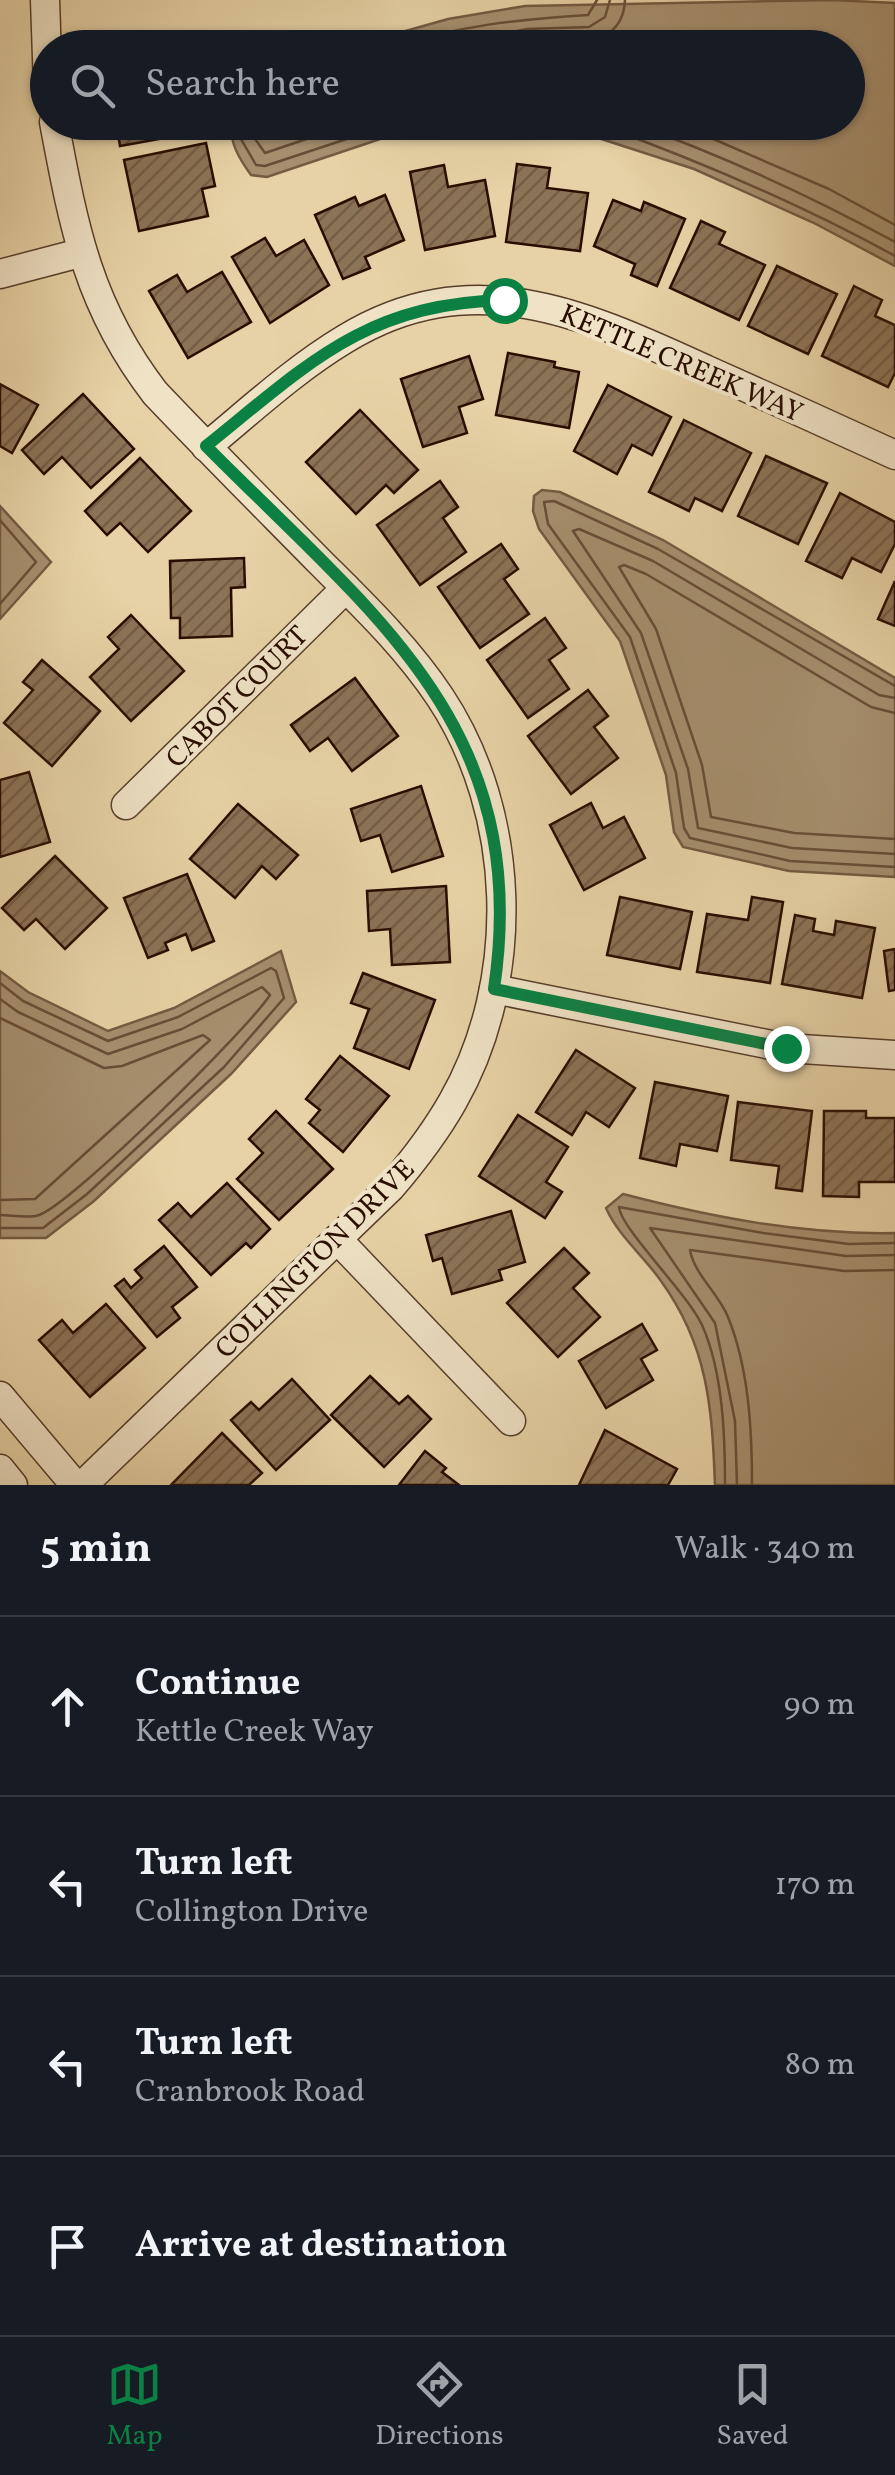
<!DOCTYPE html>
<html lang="en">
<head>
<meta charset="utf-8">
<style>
	body { margin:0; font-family:Vollkorn,serif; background:#20242c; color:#f1f3f6 }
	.stop { position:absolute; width:30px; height:30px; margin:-22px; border:8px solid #0b8043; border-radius:50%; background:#fff }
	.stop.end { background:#0b8043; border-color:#fff; box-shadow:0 2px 10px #0008 }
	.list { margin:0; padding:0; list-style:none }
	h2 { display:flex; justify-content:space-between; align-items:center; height:130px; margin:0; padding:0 40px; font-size:42px }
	h2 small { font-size:32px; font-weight:400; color:#9ea1a6 }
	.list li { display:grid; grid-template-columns:65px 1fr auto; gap:30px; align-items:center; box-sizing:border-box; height:180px; padding:0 40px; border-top:2px solid #363941 }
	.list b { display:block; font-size:38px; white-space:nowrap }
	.list p { margin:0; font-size:32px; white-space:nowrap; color:#9ea1a6 }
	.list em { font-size:32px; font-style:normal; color:#9ea1a6 }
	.icon { flex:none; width:55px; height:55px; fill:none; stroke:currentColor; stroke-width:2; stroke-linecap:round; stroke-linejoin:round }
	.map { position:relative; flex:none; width:895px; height:1485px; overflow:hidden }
	.search { position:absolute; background:#171b24; box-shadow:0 2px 8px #0004; left:30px; right:30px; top:30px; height:110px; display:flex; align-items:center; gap:25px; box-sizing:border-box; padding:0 35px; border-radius:55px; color:#9ea1a6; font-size:38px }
	.sheet { height:850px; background:#171b24 }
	nav { display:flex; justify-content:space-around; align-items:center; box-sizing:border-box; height:140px; border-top:2px solid #363941; background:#171b24; font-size:28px; color:#9ea1a6 }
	nav a { display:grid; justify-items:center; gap:5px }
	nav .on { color:#0b8043 }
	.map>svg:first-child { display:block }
</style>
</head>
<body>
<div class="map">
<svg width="895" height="1485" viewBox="0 0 895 1485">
	<defs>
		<pattern id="building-hatch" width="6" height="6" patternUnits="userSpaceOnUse" patternTransform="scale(2.5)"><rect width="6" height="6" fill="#8b7356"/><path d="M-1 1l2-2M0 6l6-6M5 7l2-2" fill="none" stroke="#725d45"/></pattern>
	</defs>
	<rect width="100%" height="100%" fill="#e6d2a6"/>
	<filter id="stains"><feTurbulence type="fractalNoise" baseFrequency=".002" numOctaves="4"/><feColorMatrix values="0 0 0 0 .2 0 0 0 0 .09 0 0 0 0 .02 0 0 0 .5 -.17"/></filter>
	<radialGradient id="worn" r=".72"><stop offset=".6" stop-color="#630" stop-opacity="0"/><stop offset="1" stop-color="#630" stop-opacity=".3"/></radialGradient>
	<!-- water -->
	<g fill="#a68f6e" stroke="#745b42" stroke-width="2.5">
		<polygon points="832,0 895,3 895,266 814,223 694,169 552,123 848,122 848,48 349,47 448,19 525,6"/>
		<path d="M230 123V122L449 123 407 130 267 177 251 175C238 157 231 144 230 123Z"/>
		<polygon points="542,490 560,492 663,540 895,678 895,877 789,871 683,847 674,832 666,775 620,641 539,529 533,511 534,496"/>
		<polygon points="0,506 51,562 0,619"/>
		<polygon points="281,951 296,1002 231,1074 94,1201 46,1238 0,1238 0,971 28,992 108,1031 174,1008"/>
		<path d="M623 1194C711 1217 804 1235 895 1233V1485H715C712 1407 708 1346 661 1281 643 1255 619 1237 606 1208Z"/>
	</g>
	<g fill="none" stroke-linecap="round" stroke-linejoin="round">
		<!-- shore -->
		<g stroke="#684e37" stroke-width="2.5">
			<path d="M385 48C460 26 511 20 588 15L597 0"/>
			<polyline points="431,48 527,29 589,27 605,17 610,0"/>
			<path d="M506 48C546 41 623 59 625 0"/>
			<polyline points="240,122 241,139 256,165 265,166 398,122"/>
			<polyline points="252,122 253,136 265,153 357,122"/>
			<path d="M592 122C697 160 797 202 895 256"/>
			<path d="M629 122C721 155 809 195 895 242"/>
			<polyline points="674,122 829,189 895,225"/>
			<polyline points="0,520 36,562 0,604"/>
			<polyline points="895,686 658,549 554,501 544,502 548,524 630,637 676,773 684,828 690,838 790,861 895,867"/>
			<polyline points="895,698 879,695 653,561 579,529 573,531 641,633 688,769 698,828 792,848 895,854"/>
			<polyline points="895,713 871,707 646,574 624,565 619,567 656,629 702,765 711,817 794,833 895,839"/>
			<polyline points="0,983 23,1001 108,1041 178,1017 271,968 276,971 284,998 224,1067 87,1194 43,1228 0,1228"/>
			<path d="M0 999 18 1012 108 1054 182 1029 262 987 270 995C248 1029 72 1204 39 1215 29 1219 11 1215 0 1215"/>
			<polyline points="0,1018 104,1068 122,1066 203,1035 210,1040 35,1199 0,1200"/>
			<path d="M725 1485C725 1435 723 1372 702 1325 688 1294 621 1229 619 1207L763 1233 849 1244 895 1243"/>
			<polyline points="737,1485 735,1421 715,1323 650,1228 846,1256 895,1255"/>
			<path d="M752 1485C752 1430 749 1369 728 1317 719 1294 694 1274 690 1250L844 1271 895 1270"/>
		</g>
	</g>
	<!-- building -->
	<g fill="url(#building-hatch)" stroke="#290d00" stroke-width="2.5">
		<polygon points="116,122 197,122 198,132 120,146"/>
		<polygon points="206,143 215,186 202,189 208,216 139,231 124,160"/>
		<polygon points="517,164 550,168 547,188 588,193 580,251 506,242"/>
		<polygon points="444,165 448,187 485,180 495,236 425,250 410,172"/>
		<polygon points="385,195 404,240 365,257 370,268 343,279 315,215 355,197 359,206"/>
		<polygon points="613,200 641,211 644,202 685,219 657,286 631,275 635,264 594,246"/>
		<polygon points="701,221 725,232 719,244 765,265 739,320 670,288"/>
		<polygon points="265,238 276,256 304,240 329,285 270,323 232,257"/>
		<polygon points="777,266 837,294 808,354 748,326"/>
		<polygon points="222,272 251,322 188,358 149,291 177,275 187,292"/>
		<polygon points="854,286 882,300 875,316 895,325 895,373 888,387 822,356"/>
		<polygon points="508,353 555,362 554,367 579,372 569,428 496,415"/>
		<polygon points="469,356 483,399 459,407 467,433 423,447 401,379"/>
		<polygon points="0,384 38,405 12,453 0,446"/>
		<polygon points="608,385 671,417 652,455 632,445 617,474 574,451"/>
		<polygon points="83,394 134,449 91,488 62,457 44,474 22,450"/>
		<polygon points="360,410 418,470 394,493 386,485 356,514 306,462"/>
		<polygon points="684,420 751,453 722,511 695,498 689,511 649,492"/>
		<polygon points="766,456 827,483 798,544 738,516"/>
		<polygon points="140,458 191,511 148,552 120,523 107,535 85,511"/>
		<polygon points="440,481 458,507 443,518 466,552 420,585 377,525"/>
		<polygon points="840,493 895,522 895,544 881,572 852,558 842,578 806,561"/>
		<polygon points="501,544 518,569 504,579 529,614 480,648 438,587"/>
		<polygon points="244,558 245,587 231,588 232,636 180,638 180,618 171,618 170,561"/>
		<polygon points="895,581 895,626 878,619"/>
		<polygon points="131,615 184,671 131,721 90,677 119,649 108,637"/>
		<polygon points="545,618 566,648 549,660 569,689 528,718 487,660"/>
		<polygon points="42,660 100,711 52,766 4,723 33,690 23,682"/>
		<polygon points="355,678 398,736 352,771 328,738 310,751 291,725"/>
		<polygon points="588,690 608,716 594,727 618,758 571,794 528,736"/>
		<polygon points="29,772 50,842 0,857 0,780"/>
		<polygon points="421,786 443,856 392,872 380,835 361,841 351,809"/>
		<polygon points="591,803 603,828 624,817 645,858 584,890 550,825"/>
		<polygon points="238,804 298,855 276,879 262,866 235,898 190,859"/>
		<polygon points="55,856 107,908 65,949 36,919 24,930 2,908"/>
		<polygon points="187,874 214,941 192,950 186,934 165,943 168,950 148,958 124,898"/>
		<polygon points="446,886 450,962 392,965 390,929 369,931 367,891"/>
		<polygon points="620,897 692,912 680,969 607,955"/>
		<polygon points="752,897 783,902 770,983 697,972 707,914 748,920"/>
		<polygon points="795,915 815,919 813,931 834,935 836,921 875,928 862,998 782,984"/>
		<polygon points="895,949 895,990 889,991 884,951"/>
		<polygon points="363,973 435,1000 409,1069 354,1048 369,1009 351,1003"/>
		<polygon points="576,1050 635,1088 609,1127 586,1112 572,1135 536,1112"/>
		<polygon points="340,1056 389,1096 343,1152 309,1123 320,1110 306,1099"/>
		<polygon points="655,1082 728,1096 717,1151 680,1144 676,1166 640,1158"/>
		<polygon points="738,1102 812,1111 802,1191 776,1188 779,1166 731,1160"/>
		<polygon points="276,1111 333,1169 279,1220 237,1179 263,1153 249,1139"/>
		<polygon points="824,1111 866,1111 866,1118 895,1118 895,1182 859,1182 859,1197 823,1196"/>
		<polygon points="518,1115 568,1147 546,1182 562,1192 545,1218 479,1176"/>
		<polygon points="227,1183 270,1229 251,1248 246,1243 211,1275 159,1220 178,1203 191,1217"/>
		<polygon points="511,1211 525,1262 499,1270 502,1280 452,1294 442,1258 433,1261 426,1235"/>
		<polygon points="164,1246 197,1287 172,1307 180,1318 157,1337 115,1286 124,1279 131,1288 142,1278 135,1270"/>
		<polygon points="564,1248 589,1273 573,1288 600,1317 558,1357 507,1303"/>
		<polygon points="106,1304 145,1348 90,1397 39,1340 62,1320 73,1333"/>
		<polygon points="642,1324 657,1350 641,1359 653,1380 606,1408 579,1361"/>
		<polygon points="370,1376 399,1404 408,1396 431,1419 384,1467 331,1415"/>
		<polygon points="292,1379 330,1420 276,1470 231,1420 251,1402 259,1410"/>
		<polygon points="605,1430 677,1469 668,1485 579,1485"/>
		<polygon points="222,1433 262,1473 249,1485 171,1485"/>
		<polygon points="425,1451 446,1468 442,1472 459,1485 399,1485"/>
	</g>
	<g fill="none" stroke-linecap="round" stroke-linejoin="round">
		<defs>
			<g id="street">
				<polyline points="45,0 48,87"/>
				<path d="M54 122C74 228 88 306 155 393 209 450 264 505 319 561 362 604 406 646 440 697 517 813 522 980 453 1101 435 1133 414 1160 391 1187L83 1485"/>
				<polyline points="0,274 80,253"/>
				<path d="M206 447C251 410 295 369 345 339 473 261 586 315 707 370 770 398 832 426 895 455"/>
				<polyline points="126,805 346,588"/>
				<polyline points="494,989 786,1048 895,1055"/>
				<polyline points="337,1239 511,1421"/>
				<polyline points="0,1396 75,1485"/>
				<polyline points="0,1469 13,1485"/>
			</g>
		</defs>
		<!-- street casing -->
		<use href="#street" stroke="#583e2a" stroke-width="31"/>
		<!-- street -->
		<use href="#street" stroke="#efe2c5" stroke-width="28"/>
	</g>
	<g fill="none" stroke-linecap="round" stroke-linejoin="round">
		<!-- route -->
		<path stroke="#0b8043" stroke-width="12" d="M504 300C365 304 308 364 206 446 372 614 533 726 494 989L786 1048"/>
	</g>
	<g text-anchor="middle" stroke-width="8" stroke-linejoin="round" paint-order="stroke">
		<!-- street labels -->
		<g font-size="28" fill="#290d00" stroke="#efe2c5">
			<text transform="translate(682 362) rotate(23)" y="10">KETTLE CREEK WAY</text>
			<text transform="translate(236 696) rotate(-45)" y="10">CABOT COURT</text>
			<text transform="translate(314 1258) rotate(-45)" y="10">COLLINGTON DRIVE</text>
		</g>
	</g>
	<rect width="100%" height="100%" filter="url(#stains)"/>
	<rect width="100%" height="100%" fill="url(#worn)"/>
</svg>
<div class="stop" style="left:504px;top:300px"></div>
<div class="stop end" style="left:786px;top:1048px"></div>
<div class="search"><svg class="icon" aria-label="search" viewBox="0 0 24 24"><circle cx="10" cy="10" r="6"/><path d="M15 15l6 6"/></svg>Search here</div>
</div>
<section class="sheet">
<h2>5 min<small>Walk · 340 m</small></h2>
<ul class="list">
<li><svg class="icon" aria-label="ahead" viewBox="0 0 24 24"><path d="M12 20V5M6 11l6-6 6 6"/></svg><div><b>Continue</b><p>Kettle Creek Way</p></div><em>90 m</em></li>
<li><svg class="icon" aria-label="left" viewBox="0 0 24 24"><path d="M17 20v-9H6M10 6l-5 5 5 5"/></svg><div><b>Turn left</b><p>Collington Drive</p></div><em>170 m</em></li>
<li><svg class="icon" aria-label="left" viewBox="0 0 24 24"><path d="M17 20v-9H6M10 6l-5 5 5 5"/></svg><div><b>Turn left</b><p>Cranbrook Road</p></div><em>80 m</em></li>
<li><svg class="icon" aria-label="arrive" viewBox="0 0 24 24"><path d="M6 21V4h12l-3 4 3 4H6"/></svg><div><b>Arrive at destination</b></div></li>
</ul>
</section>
<nav>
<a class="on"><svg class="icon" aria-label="map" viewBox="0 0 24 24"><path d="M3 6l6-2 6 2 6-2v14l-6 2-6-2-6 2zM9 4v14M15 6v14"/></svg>Map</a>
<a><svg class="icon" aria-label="directions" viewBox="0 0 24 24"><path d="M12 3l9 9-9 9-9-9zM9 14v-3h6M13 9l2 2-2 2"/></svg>Directions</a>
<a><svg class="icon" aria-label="saved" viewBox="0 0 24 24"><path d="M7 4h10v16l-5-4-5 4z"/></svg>Saved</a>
</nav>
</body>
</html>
